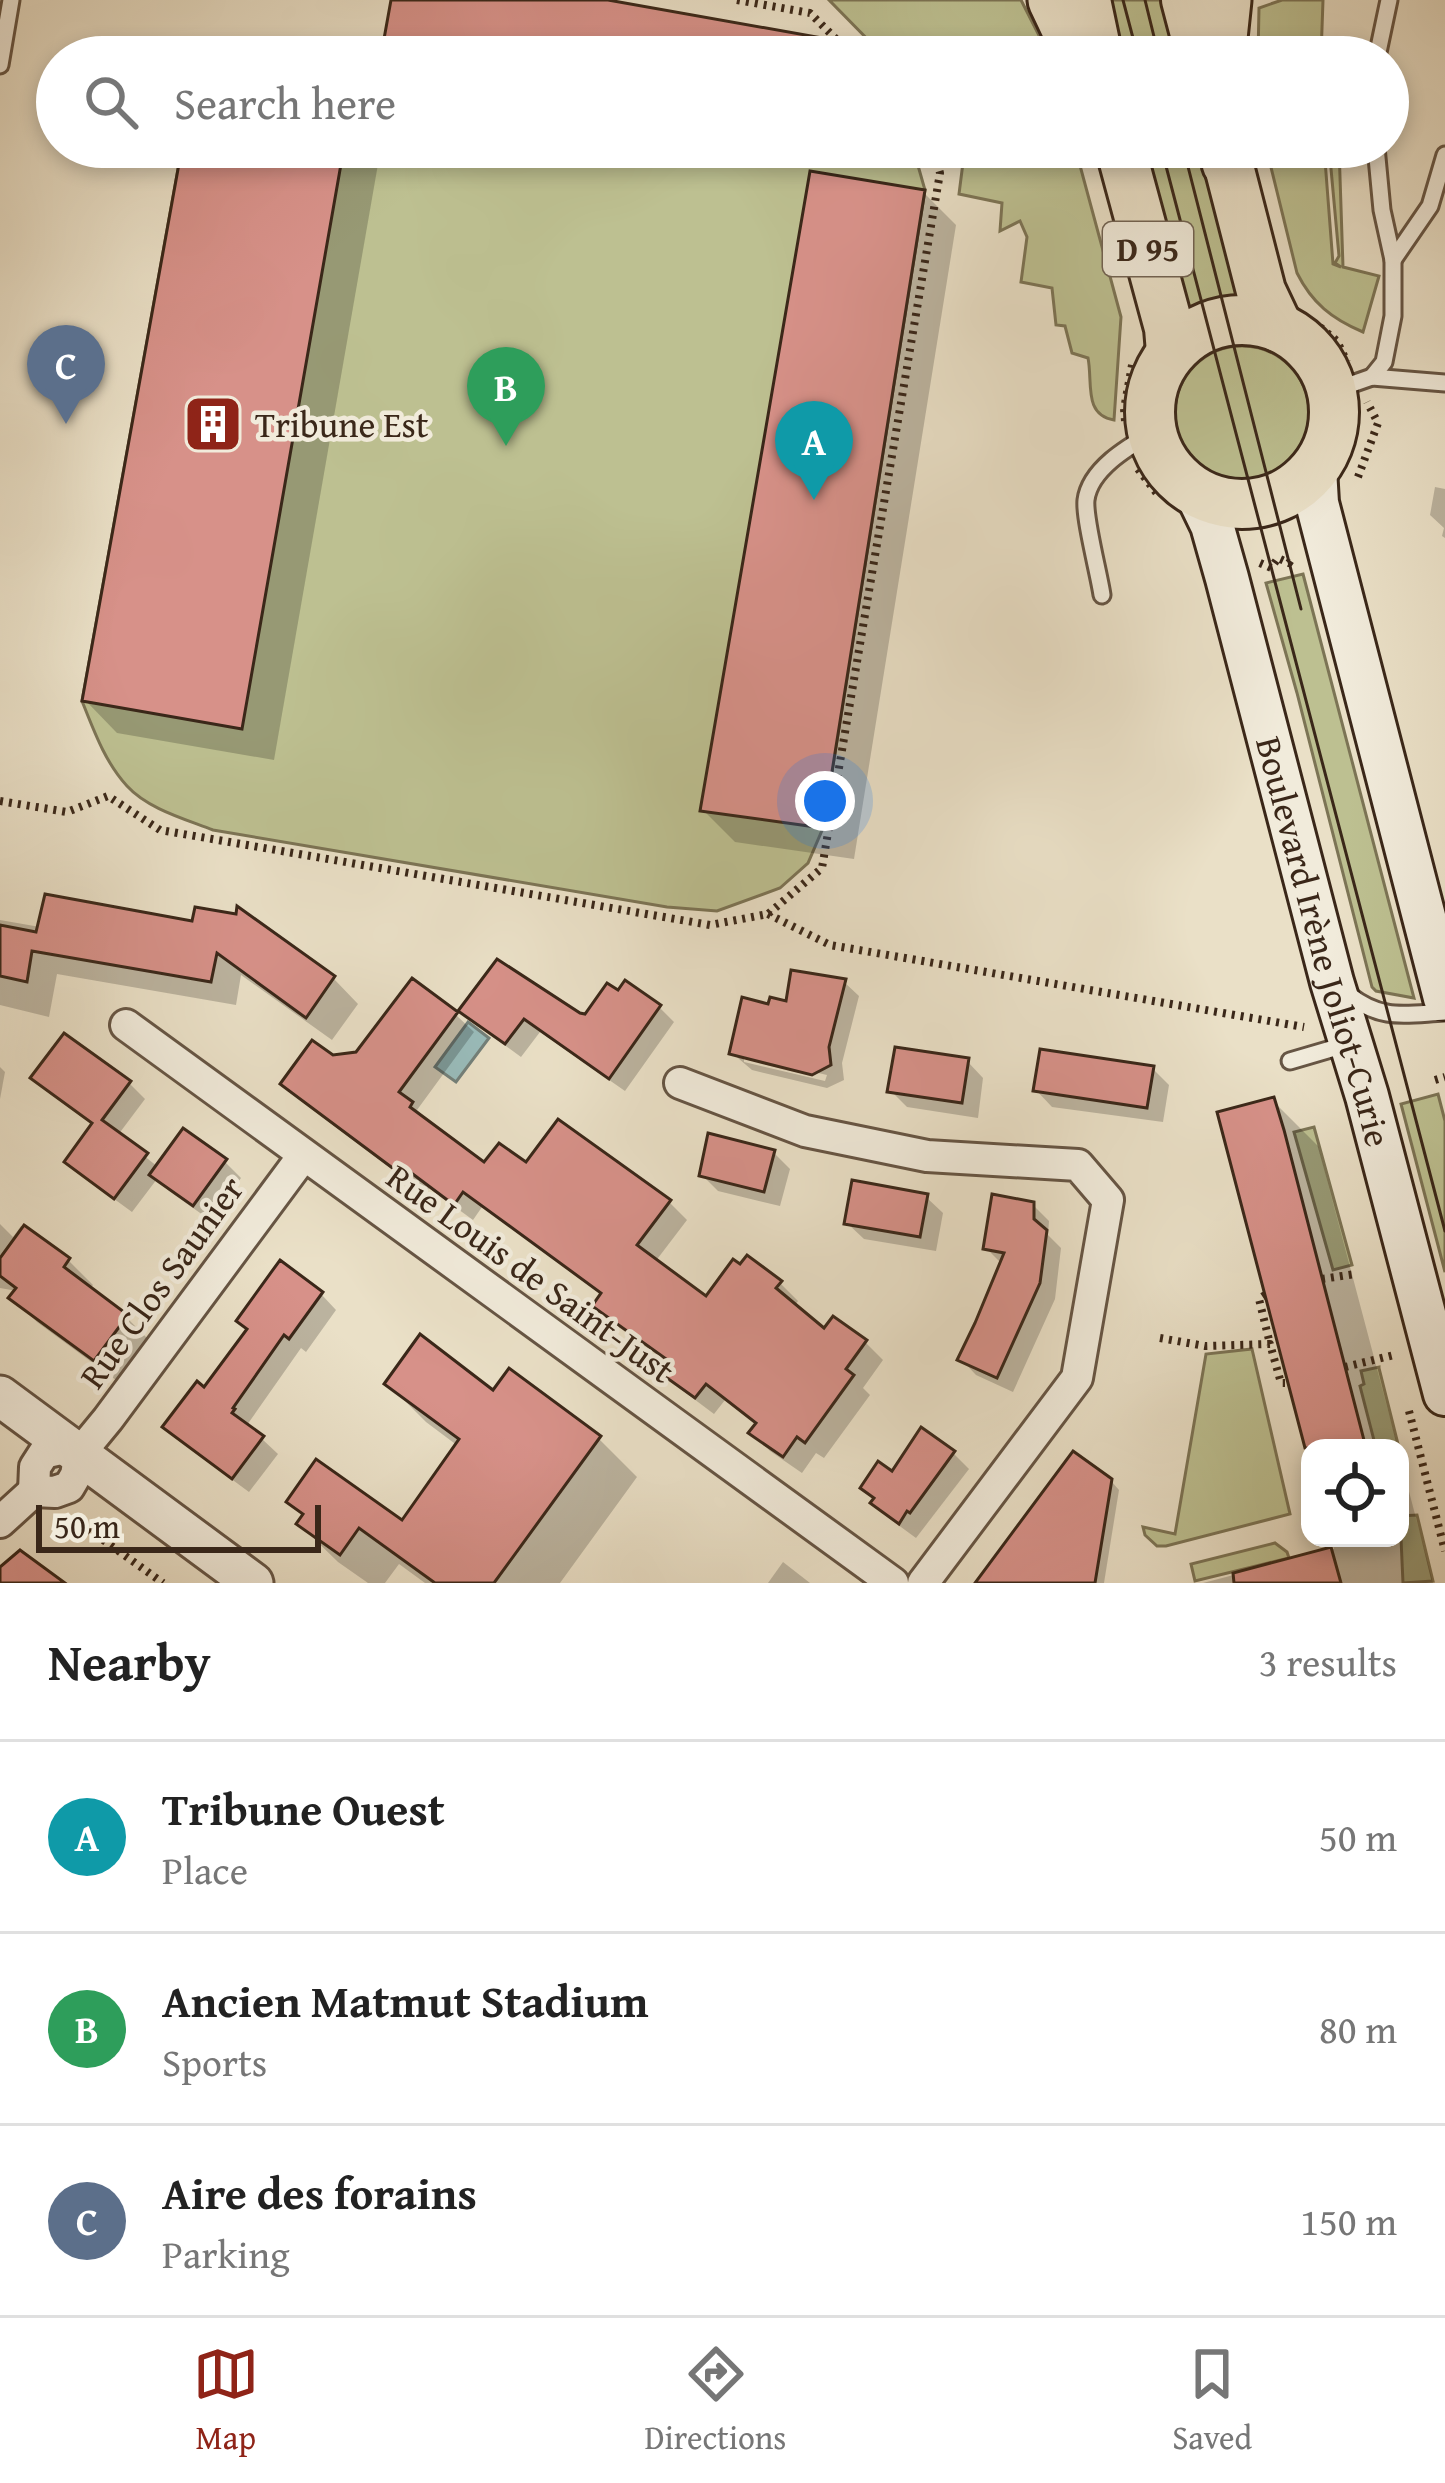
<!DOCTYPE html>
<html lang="en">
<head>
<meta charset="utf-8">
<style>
	body { margin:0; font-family:"Gentium Book Plus",serif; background:#f2f2f2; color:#222 }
	.controls { position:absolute; right:36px; bottom:36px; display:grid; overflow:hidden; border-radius:24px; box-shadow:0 6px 18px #0003 }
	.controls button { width:108px; height:108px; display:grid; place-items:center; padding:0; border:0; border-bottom:3px solid #e0e0e0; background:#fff; color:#222; font:60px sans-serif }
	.scale { position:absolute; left:36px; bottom:30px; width:285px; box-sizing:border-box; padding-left:12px; border:6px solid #3a2719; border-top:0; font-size:33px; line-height:42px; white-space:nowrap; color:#3a2719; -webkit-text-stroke:9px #f1ebdb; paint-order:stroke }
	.you { position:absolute; left:825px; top:801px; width:42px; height:42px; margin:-30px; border:9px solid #fff; border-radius:50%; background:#1a73e8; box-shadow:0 0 0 18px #1a73e833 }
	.badge { display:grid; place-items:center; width:78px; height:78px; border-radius:50%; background:#8f2418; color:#fff; font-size:39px; font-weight:700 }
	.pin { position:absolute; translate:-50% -99px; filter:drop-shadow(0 3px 6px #0008) }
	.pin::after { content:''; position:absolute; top:63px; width:42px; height:36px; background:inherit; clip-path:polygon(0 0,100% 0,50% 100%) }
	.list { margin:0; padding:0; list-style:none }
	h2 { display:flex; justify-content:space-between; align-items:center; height:156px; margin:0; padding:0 48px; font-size:51px }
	h2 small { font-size:39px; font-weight:400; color:#767676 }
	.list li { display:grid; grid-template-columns:78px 1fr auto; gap:36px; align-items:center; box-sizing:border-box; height:192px; padding:0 48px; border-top:3px solid #e0e0e0 }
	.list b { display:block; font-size:45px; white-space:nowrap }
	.list p { margin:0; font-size:39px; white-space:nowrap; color:#767676 }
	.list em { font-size:39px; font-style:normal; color:#767676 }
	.icon { flex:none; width:66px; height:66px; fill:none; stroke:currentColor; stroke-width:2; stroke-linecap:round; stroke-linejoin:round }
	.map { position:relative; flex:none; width:1445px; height:1583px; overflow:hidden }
	.search { position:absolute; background:#fff; box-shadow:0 6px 18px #0003; left:36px; right:36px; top:36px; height:132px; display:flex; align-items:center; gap:30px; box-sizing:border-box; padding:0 42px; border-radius:66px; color:#767676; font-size:45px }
	.sheet { height:732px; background:#fff }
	nav { display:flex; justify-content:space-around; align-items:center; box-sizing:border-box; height:168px; border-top:3px solid #e0e0e0; background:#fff; font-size:33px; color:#767676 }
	nav a { display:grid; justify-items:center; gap:6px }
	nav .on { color:#8f2418 }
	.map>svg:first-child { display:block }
</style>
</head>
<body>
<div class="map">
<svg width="1445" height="1583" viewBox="0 0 1445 1583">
	<rect width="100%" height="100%" fill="#eae0c7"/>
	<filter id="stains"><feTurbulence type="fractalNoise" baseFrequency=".00167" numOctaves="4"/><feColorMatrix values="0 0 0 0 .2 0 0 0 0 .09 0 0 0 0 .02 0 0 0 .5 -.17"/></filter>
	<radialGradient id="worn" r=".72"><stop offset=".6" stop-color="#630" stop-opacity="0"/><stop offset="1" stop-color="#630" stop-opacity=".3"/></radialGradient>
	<!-- green -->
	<g fill="#bdc091" stroke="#7c7455" stroke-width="3">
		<polygon points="829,0 1021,0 1050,57 885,57"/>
		<polygon points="1105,0 1166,0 1180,57 1120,57"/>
		<polygon points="1282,0 1323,0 1321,57 1258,57 1259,8"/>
		<path d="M182 147H909L915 155 925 190 823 828 808 863 780 888 717 911 667 907 213 830C185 819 148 809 127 786 105 762 94 731 82 701Z"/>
		<path d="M965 147H1075L1121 317 1114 420C1083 415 1093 382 1088 358L1072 353 1065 326 1056 325 1052 288 1021 282 1027 237 1020 221 1000 231 1002 203 959 194Z"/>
		<polygon points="1143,147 1204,147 1241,302 1220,302 1188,313"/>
		<path d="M1266 147H1324L1333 264 1341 267 1335 263 1339 256 1329 147H1339L1343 267 1379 276 1363 332C1332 319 1312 303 1297 273Z"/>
		<circle cx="1242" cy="413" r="67"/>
		<polygon points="1303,574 1414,998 1376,991 1372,987 1297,693 1266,583"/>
		<polygon points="1438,1094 1445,1121 1445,1272 1401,1104"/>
		<polygon points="1314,1127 1352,1265 1333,1270 1294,1132"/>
		<polygon points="1252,1349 1290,1514 1166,1546 1157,1546 1145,1535 1143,1527 1175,1534 1206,1354"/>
		<polygon points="1379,1367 1379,1368 1399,1448 1376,1448 1360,1386 1364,1384 1361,1371"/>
		<polygon points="1417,1515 1433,1581 1403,1583 1400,1516"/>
		<polygon points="1275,1543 1287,1552 1289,1558 1195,1581 1191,1564"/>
	</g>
	<!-- water -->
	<polygon fill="#99bcbb" stroke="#73807a" stroke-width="3" points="468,1022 489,1038 456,1082 435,1067"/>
	<!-- shadow -->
	<g fill="#0003" fill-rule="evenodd">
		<polygon points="394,0 590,0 837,57 393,57 385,49"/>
		<polygon points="185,147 381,147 274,760 117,733 85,700"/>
		<polygon points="802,147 837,147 836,153"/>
		<polygon points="924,193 956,225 854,859 735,842 703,810"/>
		<polygon points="1435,487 1445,489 1445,538 1442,536 1444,528 1430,515"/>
		<polygon points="239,911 334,979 358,1004 332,1040 241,975 236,1005 57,974 49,1017 0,1005 0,920 40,927 195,925 238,918"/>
		<path d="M844 982 859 996 842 1063 844 1080 827 1088 752 1070 732 1053 789 1004ZM744 1056 827 1075 825 1081 744 1062Z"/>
		<polygon points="659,1007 674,1022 625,1091 540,1032 521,1057 477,1025 462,1010 579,1016"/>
		<polygon points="456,1015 474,1032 417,1110 429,1123 485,1166 526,1166 669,1202 687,1220 655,1262 706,1300 780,1283 798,1301 794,1307 825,1332 865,1342 883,1360 863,1388 870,1395 824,1458 816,1453 802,1473 770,1451 752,1433 758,1425 725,1400 714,1414 682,1390 664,1372 670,1364 613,1323 596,1305 603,1296 482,1207 473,1220 429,1188 425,1194 302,1102 284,1084 332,1058 358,1055"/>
		<polygon points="967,1061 983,1078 978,1118 907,1107 891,1091"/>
		<polygon points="0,1067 5,1072 0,1099"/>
		<polygon points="1153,1069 1169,1085 1163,1122 1052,1107 1036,1090"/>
		<polygon points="34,1078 129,1083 145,1099 118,1135 158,1167 225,1162 241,1178 210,1220 169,1191 157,1179 132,1212 84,1177 68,1161 94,1126 50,1094"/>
		<polygon points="1273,1101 1318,1146 1398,1448 1310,1448 1310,1456 1220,1114"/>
		<polygon points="774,1153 790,1169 780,1206 718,1191 702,1175"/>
		<polygon points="926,1197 943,1213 936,1251 864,1239 847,1223"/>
		<polygon points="1033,1205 1049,1221 1048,1235 1061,1248 1055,1299 1013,1392 976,1375 961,1359 1002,1264 986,1248"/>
		<polygon points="0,1224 13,1237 21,1226 68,1260 93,1285 89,1290 126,1317 151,1342 120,1383 37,1322 12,1297 17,1291 0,1288"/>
		<polygon points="321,1294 336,1310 306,1352 301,1348 247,1425 278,1454 249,1492 181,1442 166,1427"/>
		<polygon points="388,1384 494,1394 599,1439 637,1477 560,1583 425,1583 399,1564 385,1583 368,1583 338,1562 299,1524 305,1517 290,1502 402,1524 458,1446 426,1422"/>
		<polygon points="953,1453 969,1469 916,1538 890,1519 874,1503 893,1475"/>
		<polygon points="1400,1457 1433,1583 1203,1583 1334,1549 1332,1538 1400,1538"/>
		<polygon points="1111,1481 1119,1490 1104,1583 979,1583"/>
		<polygon points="783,1562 810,1583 768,1583"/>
	</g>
	<!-- building -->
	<g fill="#d79189" stroke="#3a2719" stroke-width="3">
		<polygon points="391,0 608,0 839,41 838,57 419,57 382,50"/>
		<polygon points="182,147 344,147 242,729 82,701"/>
		<polygon points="810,171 925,190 823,828 700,811"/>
		<polygon points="45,894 192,921 195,907 236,914 237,906 335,976 306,1018 217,953 211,982 32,951 27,982 0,976 0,925 36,932"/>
		<polygon points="497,959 580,1013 585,1014 607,983 618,990 625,980 661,1005 609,1079 524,1019 505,1044 458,1011"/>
		<polygon points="791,970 846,979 829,1047 831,1065 812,1075 729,1054 742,997 768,1004 770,997 786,1001"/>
		<polygon points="412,978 458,1012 399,1092 413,1102 410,1107 484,1162 499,1143 526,1162 558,1119 671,1200 637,1245 706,1296 733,1259 740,1264 747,1255 782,1281 776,1288 824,1328 833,1316 867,1340 846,1369 854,1375 805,1443 797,1437 783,1457 748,1433 756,1423 706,1384 695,1398 660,1373 669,1361 592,1306 601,1293 463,1192 454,1205 410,1172 406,1178 280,1084 312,1040 333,1055 356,1052"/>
		<polygon points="64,1033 131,1081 102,1120 148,1153 114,1199 64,1162 92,1123 30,1078"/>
		<polygon points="895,1047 969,1058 962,1103 887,1092"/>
		<polygon points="1040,1049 1154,1066 1147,1108 1033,1091"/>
		<polygon points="1274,1097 1284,1130 1366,1448 1305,1448 1217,1112"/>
		<polygon points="183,1128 227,1159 193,1206 149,1175"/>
		<polygon points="708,1133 775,1150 764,1192 699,1176"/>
		<polygon points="852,1180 928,1194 920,1237 844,1224"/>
		<polygon points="992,1194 1034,1202 1034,1219 1047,1230 1040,1283 997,1378 957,1360 975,1323 1004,1253 983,1249"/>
		<polygon points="24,1225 70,1258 64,1267 128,1315 94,1361 8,1298 16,1288 0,1276 0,1258"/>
		<polygon points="280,1260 323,1292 289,1339 284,1335 233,1408 235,1409 232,1413 264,1436 232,1479 162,1427 197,1381 204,1387 247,1329 236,1321"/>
		<polygon points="420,1334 493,1390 509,1368 601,1436 494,1583 435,1583 359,1528 340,1555 296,1524 303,1514 286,1502 316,1459 402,1520 459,1439 384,1384"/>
		<polygon points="921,1427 955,1451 910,1513 907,1511 899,1524 870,1503 874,1498 860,1488 878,1461 892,1471"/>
		<polygon points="1073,1451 1112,1479 1095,1583 975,1583"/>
		<polygon points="1331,1547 1341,1583 1234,1583 1233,1573"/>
		<polygon points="20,1550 65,1583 0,1583 0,1567"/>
	</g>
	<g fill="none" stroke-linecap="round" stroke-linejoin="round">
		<defs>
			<g id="service">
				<polyline points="1377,57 1389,0"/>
				<polyline points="0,65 11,0"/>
				<polyline points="1393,260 1430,206 1445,155"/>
				<polyline points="1372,377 1384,362 1393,316 1393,260 1382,210 1376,147"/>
				<polyline points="1332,391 1372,377 1445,383"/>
				<path d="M1102 595C1099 574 1084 518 1086 500 1090 469 1128 447 1152 433"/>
				<path d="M1349 995C1382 1021 1405 1014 1445 1012"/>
				<polyline points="1290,1061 1348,1044"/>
			</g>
			<g id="minor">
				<polyline points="126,1025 893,1583"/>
				<polyline points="680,1083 805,1131 927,1156 1078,1165 1108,1200 1077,1378 923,1583"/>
				<polyline points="34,1491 55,1492 69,1487 76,1475 80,1453 108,1419 303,1156"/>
				<polyline points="34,1491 35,1467 44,1453 61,1449 80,1453"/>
				<polyline points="0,1522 34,1491"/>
			</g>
			<polyline id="tertiary" points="0,1396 253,1583"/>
			<g id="secondary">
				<polyline points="1315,469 1317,503 1445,998"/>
				<path id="s1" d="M1196 492 1212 525 1227 578 1332 982 1367 1096 1445 1394"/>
			</g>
			<g id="primary">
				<polyline points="1086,0 1098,57"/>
				<polyline points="1186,0 1201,57"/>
				<polyline points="1120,147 1169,328 1171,352"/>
				<polyline points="1224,147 1261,291 1278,327"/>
				<circle cx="1242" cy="412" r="92"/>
			</g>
			<g id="trunk">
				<polyline points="1054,0 1081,57"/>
				<polyline points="1219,57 1225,0"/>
				<polyline points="1227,147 1228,163"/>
			</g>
		</defs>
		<!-- service casing -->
		<use href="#service" stroke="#654" stroke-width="21"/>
		<!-- minor casing -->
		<use href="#minor" stroke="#654" stroke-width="36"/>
		<!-- tertiary casing -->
		<use href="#tertiary" stroke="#654" stroke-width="45"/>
		<!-- secondary casing -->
		<use href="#secondary" stroke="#3a2719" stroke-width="48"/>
		<!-- primary casing -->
		<use href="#primary" stroke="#3a2719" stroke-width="54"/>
		<!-- trunk casing -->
		<use href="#trunk" stroke="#3a2719" stroke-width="57"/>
		<!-- path -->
		<g stroke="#3a2719" stroke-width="8" stroke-dasharray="3 6" stroke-linecap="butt">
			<polyline points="737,0 810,13 854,57"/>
			<polyline points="1320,327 1337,341 1347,362"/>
			<polyline points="1125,421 1124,409 1132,365"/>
			<polyline points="1138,469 1158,495"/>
			<polyline points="1358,477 1378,423 1367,402"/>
			<polyline points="1260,563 1271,568 1278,558 1289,563 1291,560"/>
			<polyline points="0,801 67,812 108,796 160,830 710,925 768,914 822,868 940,173 933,147"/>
			<polyline points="768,914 830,945 1304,1027"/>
			<polyline points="1435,1080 1445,1077"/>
			<polyline points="1322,1279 1355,1274"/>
			<polyline points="1265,1295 1259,1299 1270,1344"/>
			<polyline points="1160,1338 1205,1346 1270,1344 1281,1383 1285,1383"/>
			<polyline points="1345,1367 1394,1355"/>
			<polyline points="1409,1411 1445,1551"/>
			<polyline points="74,1519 163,1583"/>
		</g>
		<!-- service -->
		<use href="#service" stroke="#f1ebdb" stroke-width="15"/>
		<!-- minor -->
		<use href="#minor" stroke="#f1ebdb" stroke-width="30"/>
		<!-- tertiary -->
		<use href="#tertiary" stroke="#f1ebdb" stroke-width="39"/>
		<!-- secondary -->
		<use href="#secondary" stroke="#f1ebdb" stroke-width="42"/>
		<!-- primary -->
		<use href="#primary" stroke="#eae0c7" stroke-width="48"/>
		<!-- trunk -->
		<use href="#trunk" stroke="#eae0c7" stroke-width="51"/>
		<!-- tram -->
		<g stroke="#3a2719" stroke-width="3">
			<polyline points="1123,0 1138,57"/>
			<polyline points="1145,0 1159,57"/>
			<polyline points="1161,147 1445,1231"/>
			<polyline points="1183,147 1301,609"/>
		</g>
	</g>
	<!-- icons -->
	<defs>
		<symbol id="building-square" viewBox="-11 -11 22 22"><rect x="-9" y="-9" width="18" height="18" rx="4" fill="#8f2418" stroke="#f1ebdb"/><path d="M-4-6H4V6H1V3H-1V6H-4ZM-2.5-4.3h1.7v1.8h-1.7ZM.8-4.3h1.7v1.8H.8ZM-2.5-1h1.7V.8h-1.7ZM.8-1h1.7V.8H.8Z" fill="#fff"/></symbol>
	</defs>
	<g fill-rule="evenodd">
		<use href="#building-square" x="180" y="391" width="66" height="66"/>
	</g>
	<g text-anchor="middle" stroke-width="9" stroke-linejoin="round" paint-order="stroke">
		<!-- shield labels -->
		<rect fill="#f1ebdb" stroke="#716253" stroke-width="3" x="1103" y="222" width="90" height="54" rx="9"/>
		<g font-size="33" font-weight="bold" fill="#3a2719">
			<text x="1148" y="261">D 95</text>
		</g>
		<!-- poi labels -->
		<g font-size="36" fill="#3a2719" stroke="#f1ebdb" text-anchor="start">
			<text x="255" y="437">Tribune Est</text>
		</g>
		<!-- street labels -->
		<g font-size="36" fill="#3a2719" stroke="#f1ebdb">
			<text dy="13" stroke="none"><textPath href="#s1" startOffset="468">Boulevard Irène Joliot-Curie</textPath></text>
			<text transform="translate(531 1273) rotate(36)" y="13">Rue Louis de Saint-Just</text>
			<text transform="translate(161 1282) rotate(-54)" y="13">Rue Clos Saunier</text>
		</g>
	</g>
	<rect width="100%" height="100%" filter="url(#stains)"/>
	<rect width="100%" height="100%" fill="url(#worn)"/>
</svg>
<div class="controls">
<button><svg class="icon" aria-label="locate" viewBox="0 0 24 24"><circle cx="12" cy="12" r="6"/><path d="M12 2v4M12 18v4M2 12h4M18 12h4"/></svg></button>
</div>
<div class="scale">50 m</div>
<div class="you"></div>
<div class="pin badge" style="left:814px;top:500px;background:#0f9aa8">A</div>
<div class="pin badge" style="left:506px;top:446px;background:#2e9e5b">B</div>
<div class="pin badge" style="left:66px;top:424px;background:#5c6f8a">C</div>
<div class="search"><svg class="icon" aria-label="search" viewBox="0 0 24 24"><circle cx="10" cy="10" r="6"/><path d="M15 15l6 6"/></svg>Search here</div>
</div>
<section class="sheet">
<h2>Nearby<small>3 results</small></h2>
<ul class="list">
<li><span class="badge" style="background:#0f9aa8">A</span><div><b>Tribune Ouest</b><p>Place</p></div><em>50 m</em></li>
<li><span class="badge" style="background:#2e9e5b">B</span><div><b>Ancien Matmut Stadium</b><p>Sports</p></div><em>80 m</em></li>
<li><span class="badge" style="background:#5c6f8a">C</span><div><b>Aire des forains</b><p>Parking</p></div><em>150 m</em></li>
</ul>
</section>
<nav>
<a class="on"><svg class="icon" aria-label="map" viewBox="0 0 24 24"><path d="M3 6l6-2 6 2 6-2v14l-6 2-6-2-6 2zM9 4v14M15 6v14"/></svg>Map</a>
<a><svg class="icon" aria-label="directions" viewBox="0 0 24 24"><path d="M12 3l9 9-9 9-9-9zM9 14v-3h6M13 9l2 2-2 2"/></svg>Directions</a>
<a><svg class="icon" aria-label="saved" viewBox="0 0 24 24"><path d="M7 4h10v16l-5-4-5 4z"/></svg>Saved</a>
</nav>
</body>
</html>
